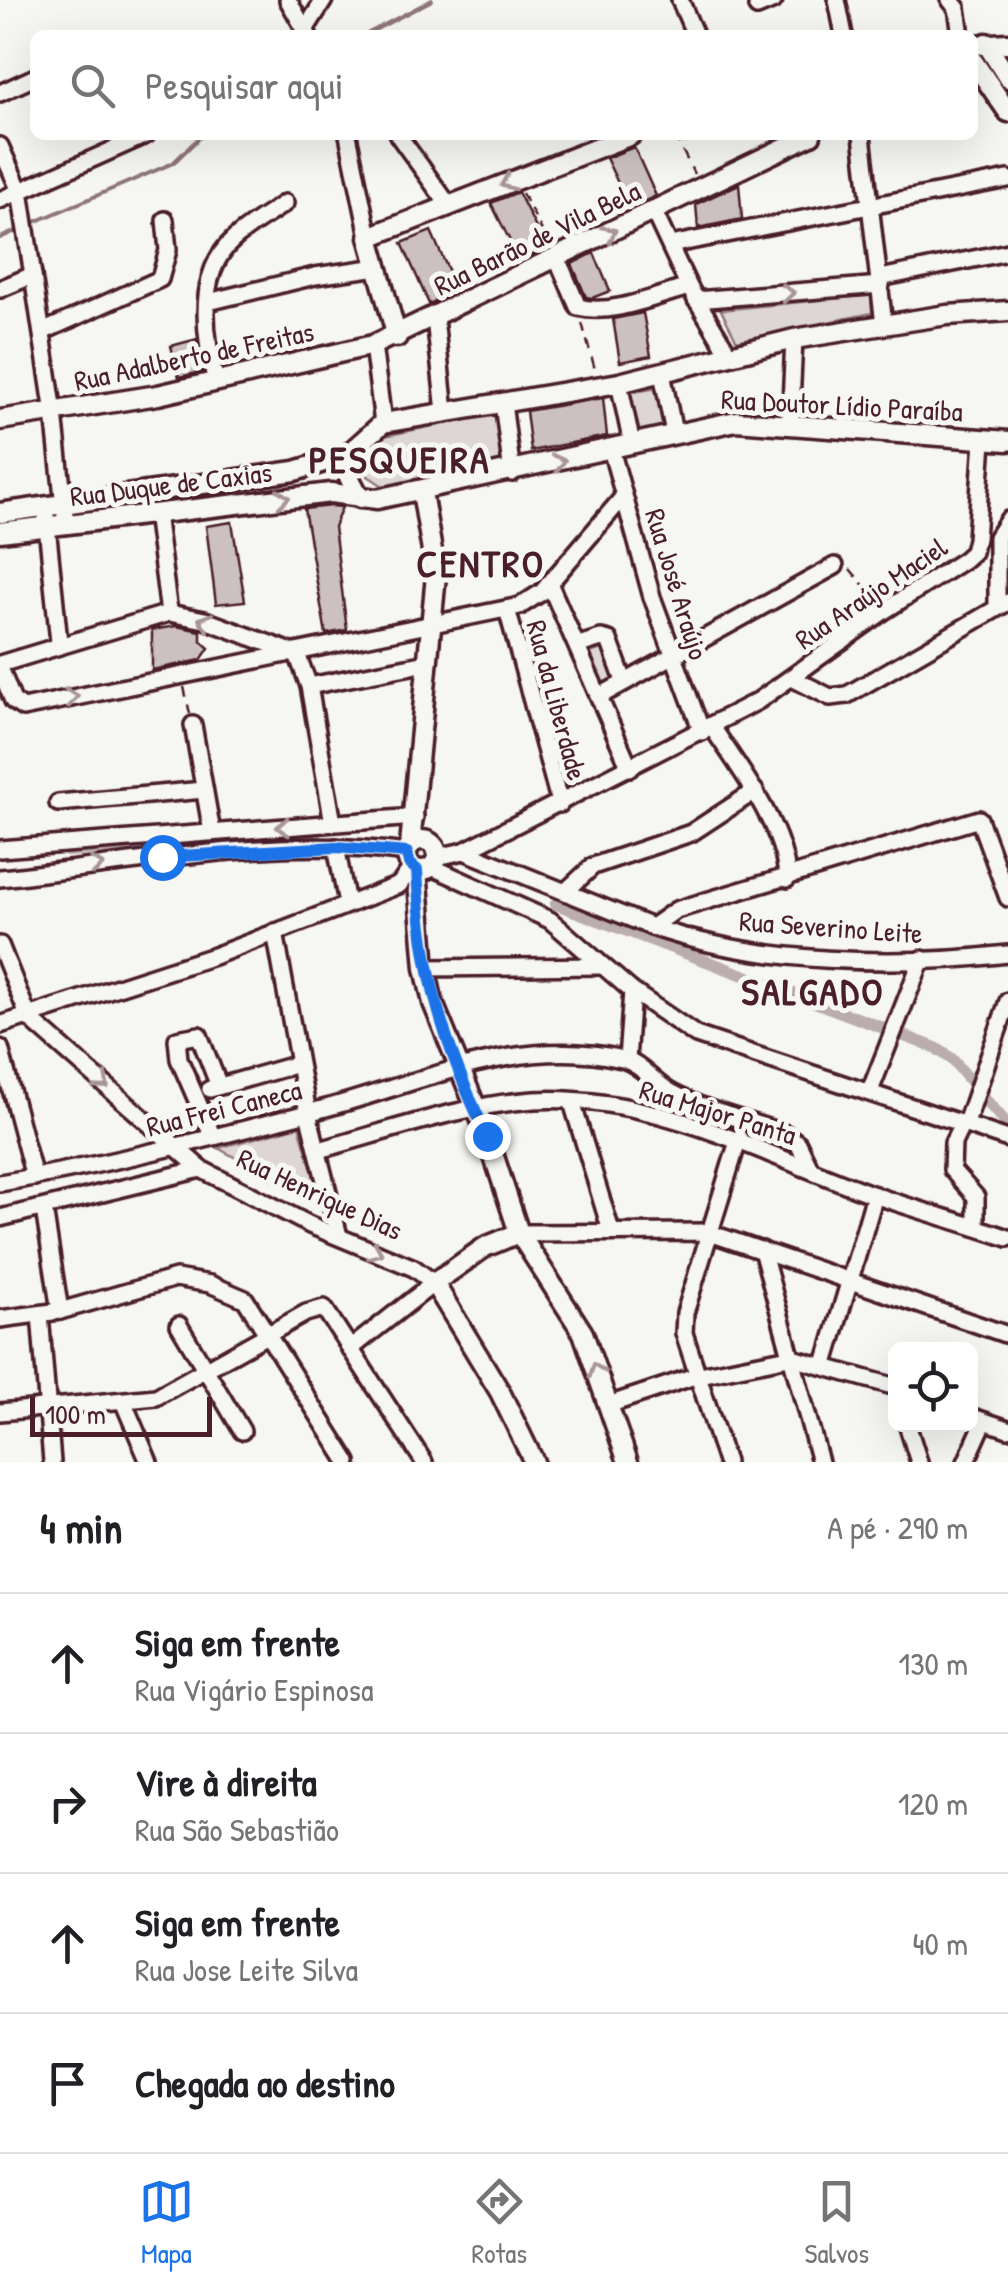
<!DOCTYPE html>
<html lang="pt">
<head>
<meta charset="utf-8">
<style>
	body { margin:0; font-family:"Patrick Hand",sans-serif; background:#f6f6f6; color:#202124 }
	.controls { position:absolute; right:30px; bottom:30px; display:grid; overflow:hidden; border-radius:15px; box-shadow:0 10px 40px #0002 }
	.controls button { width:90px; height:90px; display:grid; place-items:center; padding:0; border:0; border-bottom:2px solid #e0e0e0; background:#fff; color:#202124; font:50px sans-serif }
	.scale { position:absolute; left:30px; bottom:25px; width:182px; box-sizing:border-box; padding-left:10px; border:5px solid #4a1f2b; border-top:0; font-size:28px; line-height:35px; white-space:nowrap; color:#4a1f2b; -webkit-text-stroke:8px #f6f6f2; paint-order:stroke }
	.stop { position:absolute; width:30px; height:30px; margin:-22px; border:8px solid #1a73e8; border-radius:50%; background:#fff }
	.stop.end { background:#1a73e8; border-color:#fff; box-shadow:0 2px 10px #0008 }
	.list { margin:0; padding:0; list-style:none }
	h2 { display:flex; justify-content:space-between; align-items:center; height:130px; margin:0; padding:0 40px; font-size:42px }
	h2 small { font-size:32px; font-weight:400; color:#757577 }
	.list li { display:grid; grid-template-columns:65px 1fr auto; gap:30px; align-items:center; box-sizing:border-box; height:140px; padding:0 40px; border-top:2px solid #e0e0e0 }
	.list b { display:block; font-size:38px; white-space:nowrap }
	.list p { margin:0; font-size:32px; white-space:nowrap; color:#757577 }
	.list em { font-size:32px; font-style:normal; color:#757577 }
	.icon { flex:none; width:55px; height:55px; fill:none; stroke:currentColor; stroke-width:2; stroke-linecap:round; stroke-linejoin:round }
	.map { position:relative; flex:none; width:1008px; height:1462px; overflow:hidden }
	.search { position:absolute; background:#fff; box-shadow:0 10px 40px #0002; left:30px; right:30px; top:30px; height:110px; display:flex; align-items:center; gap:25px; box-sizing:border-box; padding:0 35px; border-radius:15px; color:#757577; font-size:38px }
	.sheet { height:690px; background:#fff }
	nav { display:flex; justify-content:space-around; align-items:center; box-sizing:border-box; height:140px; border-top:2px solid #e0e0e0; background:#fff; font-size:28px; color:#757577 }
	nav a { display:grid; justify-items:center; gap:5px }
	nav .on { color:#1a73e8 }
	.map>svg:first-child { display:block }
</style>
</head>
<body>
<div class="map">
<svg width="1008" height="1462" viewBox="0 0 1008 1462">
	<rect width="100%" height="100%" fill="#f6f6f2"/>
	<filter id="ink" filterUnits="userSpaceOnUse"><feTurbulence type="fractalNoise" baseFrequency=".01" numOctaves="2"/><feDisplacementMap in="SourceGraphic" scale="20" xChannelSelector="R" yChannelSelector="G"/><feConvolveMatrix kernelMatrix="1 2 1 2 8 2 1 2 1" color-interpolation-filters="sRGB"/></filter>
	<g filter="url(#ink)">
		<!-- green -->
		<g fill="#ddd6d5" stroke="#947a80" stroke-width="2.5">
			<polygon points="871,295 872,313 737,341 721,310"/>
			<polygon points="658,388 666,427 636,436 627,393"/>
			<polygon points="490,414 498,419 505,453 499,461 386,488 368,476 363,451 380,437"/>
			<polygon points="607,647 620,677 601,685 590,653"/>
			<polygon points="299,1126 323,1207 218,1148"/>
		</g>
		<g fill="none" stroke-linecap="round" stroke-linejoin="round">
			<!-- stream -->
			<g stroke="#8e747a" stroke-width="4">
				<polyline points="365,35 432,0"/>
				<polyline points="35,222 173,163 202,135"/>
				<polyline points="0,238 16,231"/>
			</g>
			<!-- canal -->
			<g stroke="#bbadae" stroke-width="12">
				<polyline points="67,851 316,834"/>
				<polyline points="556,904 936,1048 952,1059 977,1089"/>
				<polyline points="982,1096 1008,1125"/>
			</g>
		</g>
		<!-- building -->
		<g fill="#ccc1c0" stroke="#4a1f2b" stroke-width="2.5">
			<polygon points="634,147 656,196 630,208 606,158"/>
			<polygon points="739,184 742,219 698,228 696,204"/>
			<polygon points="518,192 546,248 520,261 491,203"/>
			<polygon points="431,231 457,290 429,304 402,243"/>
			<polygon points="594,253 610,291 592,298 586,297 572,264"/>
			<polygon points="643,313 651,356 620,362 613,319"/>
			<polygon points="197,339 202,372 179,377 171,346"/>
			<polygon points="603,398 607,436 531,451 526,411"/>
			<polygon points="331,506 342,507 334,527 347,630 326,634 304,509"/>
			<polygon points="232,522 245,601 216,604 206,526"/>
			<polygon points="176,626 201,631 201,641 209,648 201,660 152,670 152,630"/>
		</g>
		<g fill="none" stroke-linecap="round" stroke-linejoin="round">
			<defs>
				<g id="minor">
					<polyline points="288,0 308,35"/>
					<polyline points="680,0 695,35"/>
					<polyline points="837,0 844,35"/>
					<polyline points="950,0 957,8 961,35"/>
					<polyline points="757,7 774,0"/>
					<polyline points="305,30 324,0"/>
					<polyline points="0,93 35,77"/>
					<polyline points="348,135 369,237"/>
					<polyline points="398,135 450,207"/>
					<polyline points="862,135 884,325"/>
					<polyline points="0,146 20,191 54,413 66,525"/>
					<polyline points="0,200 146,135"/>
					<polyline points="654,212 689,287 729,354"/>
					<polyline points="670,245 1008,179"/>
					<path d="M557 258 578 307C612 316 655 296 689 287"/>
					<polyline points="880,278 1008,252"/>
					<polyline points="0,289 33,275"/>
					<polyline points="696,300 881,285"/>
					<polyline points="208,302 315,276 378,267"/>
					<polyline points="435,318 445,412"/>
					<polyline points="42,332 160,279 168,250 165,220"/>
					<polyline points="373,345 383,423"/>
					<polyline points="662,373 674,433"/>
					<path d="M216 382C205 339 195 274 233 240 248 226 268 215 285 203"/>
					<polyline points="619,383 632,444"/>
					<polyline points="503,403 512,473"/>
					<polyline points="790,426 794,339"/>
					<polyline points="611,449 652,597 702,732"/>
					<polyline points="45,507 59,642"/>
					<polyline points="156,513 169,613"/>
					<polyline points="549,583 630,768"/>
					<polyline points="997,607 997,537 1008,520"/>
					<polyline points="507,609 560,804"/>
					<polyline points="579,645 601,638 609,640 624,681"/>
					<polyline points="297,654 309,686 333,823"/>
					<polyline points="0,664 169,613 205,620 297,654"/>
					<polyline points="0,668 13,701 23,708 520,606 542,592 624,496"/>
					<polyline points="792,678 830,697 847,695 1008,602"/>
					<polyline points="309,686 427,663"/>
					<polyline points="600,696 835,566"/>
					<polyline points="193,725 212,832"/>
					<path d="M712 727C739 767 786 830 787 879"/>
					<polyline points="58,803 204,790"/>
					<polyline points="336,847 347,903"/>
					<polyline points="0,849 415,817"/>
					<polyline points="464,851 652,927 676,910 979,819 1008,898"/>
					<polyline points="437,857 464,851 758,701 884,611 964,560 973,552 976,539 983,441"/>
					<polyline points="432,867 550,920 632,991 696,1035 1008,1139"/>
					<path d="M0 878C134 864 272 835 407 853"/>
					<polyline points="565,892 593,866 691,833 755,791"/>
					<path d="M652 927C758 964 897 967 1008 954"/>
					<polyline points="275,932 308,1113 339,1236"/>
					<polyline points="0,945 29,1018 201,1169 310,1225 414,1268 434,1283 350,1349"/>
					<polyline points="425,968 601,966"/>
					<polyline points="0,1025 214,956 399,885 412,867"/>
					<polyline points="0,1048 34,1177"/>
					<polyline points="627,1060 632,991"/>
					<polyline points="210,1089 298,1064"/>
					<polyline points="870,1091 922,959"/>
					<polyline points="572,1102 611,1231"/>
					<polyline points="963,1122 953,1143 952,1170 976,1197 976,1227"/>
					<polyline points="966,1123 1008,1001"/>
					<polyline points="212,1135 179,1059 177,1039 199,1035 219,1086"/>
					<path d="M319 1150C389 1131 461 1105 534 1100 658 1094 765 1156 877 1196 920 1211 965 1223 1008 1238"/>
					<path d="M0 1183C105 1165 208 1139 311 1112 411 1087 516 1034 622 1059 640 1063 655 1084 672 1093 706 1111 749 1121 786 1134L798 1143 809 1166"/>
					<polyline points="44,1209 60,1311"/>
					<polyline points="0,1218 201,1169"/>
					<polyline points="519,1233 707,1232 1008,1335"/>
					<polyline points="762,1250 820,1462"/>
					<polyline points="40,1314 52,1462"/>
					<polyline points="0,1319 60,1311 176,1278 210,1284 245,1299 348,1462"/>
					<polyline points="179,1325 242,1431"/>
					<polyline points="825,1364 875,1195"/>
					<polyline points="123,1401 149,1462"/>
					<polyline points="608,1405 695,1376 789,1357 896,1387"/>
					<polyline points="0,1412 156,1397 306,1313 324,1308 424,1462"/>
					<polyline points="970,1416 1008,1429"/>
					<polyline points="907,1424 919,1462"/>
					<polyline points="726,1462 684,1333 685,1313 739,1138"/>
					<polyline points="966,1462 984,1422"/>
				</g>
				<g id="major">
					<polyline points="986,43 1008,78"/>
					<polyline points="973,45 1008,43"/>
					<polyline points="973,61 1008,112"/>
					<polyline points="397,337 369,237 631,135"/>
					<polyline points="0,420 158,395 373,345 811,135"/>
					<polyline points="347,455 349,477 360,498"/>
					<polyline points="0,513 295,471 347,455 383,423 619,383 794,339 947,315 1008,311"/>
					<polyline points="0,532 331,493 377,499 736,421 1008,441"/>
					<circle cx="422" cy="855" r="15"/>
					<polyline points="410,845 436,575 422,492"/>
					<polyline points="417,870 425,968 433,1003 487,1135 519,1233 583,1333 628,1462"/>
					<polyline points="519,1233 485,1247 434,1283 500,1392 534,1462"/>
				</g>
			</defs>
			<!-- minor casing -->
			<use href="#minor" stroke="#4a1f2b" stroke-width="22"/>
			<!-- major casing -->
			<use href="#major" stroke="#4a1f2b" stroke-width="25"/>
			<!-- path -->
			<g stroke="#4a1f2b" stroke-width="2.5" stroke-dasharray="10 8" stroke-linecap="butt">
				<polyline points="675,135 694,174"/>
				<polyline points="522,193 549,244"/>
				<polyline points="582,323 596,373"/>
				<polyline points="850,569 877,601"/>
				<polyline points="184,687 190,714"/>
			</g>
			<!-- minor -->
			<use href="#minor" stroke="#f6f6f2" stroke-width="15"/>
			<!-- major -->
			<use href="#major" stroke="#f6f6f2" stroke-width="18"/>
		</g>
		<!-- one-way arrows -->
		<defs><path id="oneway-chevron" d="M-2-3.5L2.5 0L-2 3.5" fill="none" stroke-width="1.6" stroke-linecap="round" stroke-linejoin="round" transform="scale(2.5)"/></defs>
		<g stroke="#a99598">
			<use href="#oneway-chevron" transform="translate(507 183) rotate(157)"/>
			<use href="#oneway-chevron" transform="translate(610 233) rotate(-26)"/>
			<use href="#oneway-chevron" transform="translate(788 293) rotate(-5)"/>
			<use href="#oneway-chevron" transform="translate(559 462) rotate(-14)"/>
			<use href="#oneway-chevron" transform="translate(283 498) rotate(-7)"/>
			<use href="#oneway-chevron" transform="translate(205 621) rotate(-162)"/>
			<use href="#oneway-chevron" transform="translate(72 697) rotate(-11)"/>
			<use href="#oneway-chevron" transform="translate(283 827) rotate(176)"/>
			<use href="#oneway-chevron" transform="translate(97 865) rotate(-7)"/>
			<use href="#oneway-chevron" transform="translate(103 1083) rotate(41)"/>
			<use href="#oneway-chevron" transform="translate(376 1252) rotate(23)"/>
			<use href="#oneway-chevron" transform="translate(596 1370) rotate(-109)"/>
		</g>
	</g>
	<g fill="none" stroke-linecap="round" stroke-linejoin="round" filter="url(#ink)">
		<!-- route -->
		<path stroke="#1a73e8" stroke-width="12" d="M162 857 336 847 407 853 409 863 417 870C422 974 443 1042 487 1136"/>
	</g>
	<g text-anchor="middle" stroke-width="10" stroke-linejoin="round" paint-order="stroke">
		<!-- street labels -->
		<g font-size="28" fill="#4a1f2b" stroke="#f6f6f2">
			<text transform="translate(537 238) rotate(-26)" y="10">Rua Barão de Vila Bela</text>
			<text transform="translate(194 356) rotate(-12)" y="10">Rua Adalberto de Freitas</text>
			<text transform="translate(842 405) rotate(3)" y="10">Rua Doutor Lídio Paraíba</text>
			<text transform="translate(171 484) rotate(-7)" y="10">Rua Duque de Caxias</text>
			<text transform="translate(677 584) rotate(73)" y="10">Rua José Araújo</text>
			<text transform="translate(871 593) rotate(-34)" y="10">Rua Araújo Maciel</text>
			<text transform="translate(557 700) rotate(75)" y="10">Rua da Liberdade</text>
			<text transform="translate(831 927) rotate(4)" y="10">Rua Severino Leite</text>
			<text transform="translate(224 1108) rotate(-14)" y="10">Rua Frei Caneca</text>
			<text transform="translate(718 1112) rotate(17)" y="10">Rua Major Panta</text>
			<text transform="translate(320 1194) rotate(25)" y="10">Rua Henrique Dias</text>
		</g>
		<!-- district labels -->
		<g font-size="38" font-weight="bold" letter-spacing="2.5" fill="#4a1f2b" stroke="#f6f6f2">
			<text x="400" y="473">PESQUEIRA</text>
			<text x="481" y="577">CENTRO</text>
			<text x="813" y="1005">SALGADO</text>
		</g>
	</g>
</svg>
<div class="controls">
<button><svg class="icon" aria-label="locate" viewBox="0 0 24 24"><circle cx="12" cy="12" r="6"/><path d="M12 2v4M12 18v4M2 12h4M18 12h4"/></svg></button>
</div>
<div class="scale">100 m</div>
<div class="stop" style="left:162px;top:857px"></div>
<div class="stop end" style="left:487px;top:1136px"></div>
<div class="search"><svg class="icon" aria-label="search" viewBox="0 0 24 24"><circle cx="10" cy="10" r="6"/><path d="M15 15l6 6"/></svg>Pesquisar aqui</div>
</div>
<section class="sheet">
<h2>4 min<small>A pé · 290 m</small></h2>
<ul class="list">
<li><svg class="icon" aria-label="ahead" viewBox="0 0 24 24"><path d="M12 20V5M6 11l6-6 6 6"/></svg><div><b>Siga em frente</b><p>Rua Vigário Espinosa</p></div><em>130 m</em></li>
<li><svg class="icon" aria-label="right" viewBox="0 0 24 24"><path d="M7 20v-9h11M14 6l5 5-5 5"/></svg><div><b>Vire à direita</b><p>Rua São Sebastião</p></div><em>120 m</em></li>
<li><svg class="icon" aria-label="ahead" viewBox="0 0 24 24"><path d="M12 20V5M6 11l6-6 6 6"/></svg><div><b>Siga em frente</b><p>Rua Jose Leite Silva</p></div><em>40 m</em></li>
<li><svg class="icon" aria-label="arrive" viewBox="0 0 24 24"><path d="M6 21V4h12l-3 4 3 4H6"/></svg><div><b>Chegada ao destino</b></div></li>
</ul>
</section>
<nav>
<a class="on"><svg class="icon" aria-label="map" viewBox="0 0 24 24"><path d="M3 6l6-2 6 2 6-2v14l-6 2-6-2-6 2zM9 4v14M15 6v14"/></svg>Mapa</a>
<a><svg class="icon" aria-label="directions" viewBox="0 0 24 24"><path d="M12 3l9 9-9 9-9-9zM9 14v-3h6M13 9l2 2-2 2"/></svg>Rotas</a>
<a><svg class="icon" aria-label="saved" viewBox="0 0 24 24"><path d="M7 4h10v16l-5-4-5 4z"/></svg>Salvos</a>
</nav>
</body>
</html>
